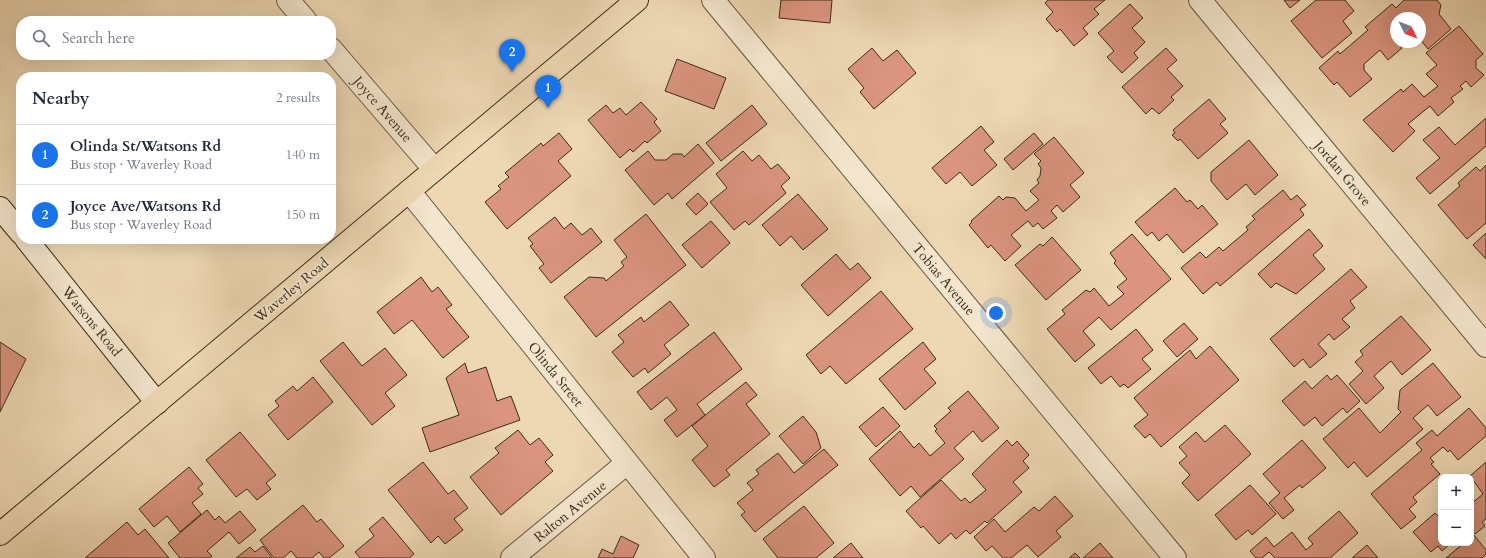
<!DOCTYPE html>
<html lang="en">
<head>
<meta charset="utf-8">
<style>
	body { margin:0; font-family:Cardo,serif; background:#f6f6f7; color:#1f2937 }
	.controls { position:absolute; right:12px; bottom:12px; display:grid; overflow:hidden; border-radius:8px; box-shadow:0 4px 16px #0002 }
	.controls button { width:36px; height:36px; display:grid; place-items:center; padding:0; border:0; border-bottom:1px solid #e0e1e3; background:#fff; color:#1f2937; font:20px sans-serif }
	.compass { position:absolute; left:1390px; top:12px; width:36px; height:36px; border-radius:50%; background:#fff; box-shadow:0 4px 16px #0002; rotate:132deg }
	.you { position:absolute; left:996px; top:313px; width:14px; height:14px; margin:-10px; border:3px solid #fff; border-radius:50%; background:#1a73e8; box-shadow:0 0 0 6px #1a73e833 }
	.badge { display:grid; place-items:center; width:26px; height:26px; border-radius:50%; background:#1a73e8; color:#fff; font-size:13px; font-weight:700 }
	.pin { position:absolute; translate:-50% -33px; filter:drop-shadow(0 1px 2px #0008) }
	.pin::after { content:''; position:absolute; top:21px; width:14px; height:12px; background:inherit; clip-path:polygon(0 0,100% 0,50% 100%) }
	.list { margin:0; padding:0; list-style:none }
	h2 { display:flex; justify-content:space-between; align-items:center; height:52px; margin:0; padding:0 16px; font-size:17px }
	h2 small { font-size:13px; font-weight:400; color:#747a83 }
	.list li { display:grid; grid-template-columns:26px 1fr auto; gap:12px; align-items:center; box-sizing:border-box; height:60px; padding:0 16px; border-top:1px solid #e0e1e3 }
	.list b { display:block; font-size:15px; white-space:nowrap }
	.list p { margin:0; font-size:13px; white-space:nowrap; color:#747a83 }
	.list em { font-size:13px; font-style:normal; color:#747a83 }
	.icon { flex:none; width:22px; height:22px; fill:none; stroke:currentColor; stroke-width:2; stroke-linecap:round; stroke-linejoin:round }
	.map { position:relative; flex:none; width:1486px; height:558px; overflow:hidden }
	.search { position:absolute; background:#fff; box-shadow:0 4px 16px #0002; left:16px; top:16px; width:320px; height:44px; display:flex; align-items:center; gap:10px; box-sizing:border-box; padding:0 14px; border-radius:16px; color:#747a83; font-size:15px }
	.panel { position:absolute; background:#fff; box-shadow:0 4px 16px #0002; left:16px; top:72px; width:320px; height:172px; border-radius:16px }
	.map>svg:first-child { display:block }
</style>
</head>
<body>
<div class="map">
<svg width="1486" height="558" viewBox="0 0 1486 558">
	<rect width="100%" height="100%" fill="#eed8b4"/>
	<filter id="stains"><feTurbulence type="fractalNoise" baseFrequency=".005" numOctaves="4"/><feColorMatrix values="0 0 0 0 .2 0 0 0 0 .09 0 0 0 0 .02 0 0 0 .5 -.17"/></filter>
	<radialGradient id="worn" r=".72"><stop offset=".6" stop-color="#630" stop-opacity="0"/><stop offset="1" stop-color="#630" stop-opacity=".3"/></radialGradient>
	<!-- building -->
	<g fill="#da947f" stroke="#3c2b1b">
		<polygon points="781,0 832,0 830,23 779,18"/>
		<polygon points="1048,0 1105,0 1094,9 1099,14 1083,28 1088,34 1074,46 1060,29 1057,32 1046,19 1053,12 1045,3"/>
		<polygon points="1284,0 1300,0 1290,8"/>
		<polygon points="1316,0 1345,0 1354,11 1343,21 1352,33 1322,58 1291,21"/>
		<polygon points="1404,0 1437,0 1441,5 1439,14 1451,29 1428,49 1420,39 1420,18 1396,18 1396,34 1393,37 1402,48 1388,60 1380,50 1364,64 1364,70 1372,79 1350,97 1337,82 1334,85 1319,68 1338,51 1340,54 1368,30 1365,27 1392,4 1396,8"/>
		<polygon points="1130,4 1143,18 1132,28 1145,42 1134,53 1138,58 1122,73 1107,57 1114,51 1098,33"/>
		<polygon points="1459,26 1483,54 1476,60 1476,68 1484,75 1471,87 1466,81 1460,86 1463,89 1451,98 1454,102 1438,116 1430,106 1408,124 1415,131 1393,152 1363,120 1401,89 1403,92 1412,84 1424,97 1438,86 1426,74 1437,65 1426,53"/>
		<polygon points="872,48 883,61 897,50 916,73 874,109 860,92 864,88 848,69"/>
		<polygon points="1166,48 1177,60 1167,69 1183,86 1171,97 1174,100 1159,114 1152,108 1146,114 1122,87"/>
		<polygon points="677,59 726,78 714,109 665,91"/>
		<polygon points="1209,99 1226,119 1220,124 1228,133 1198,159 1180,139 1178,141 1172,135 1175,133 1173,130"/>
		<polygon points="641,102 657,119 654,122 661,131 647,143 645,141 633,152 630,149 620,158 588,120 606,105 613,113 620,108 626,115"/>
		<polygon points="752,105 767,124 721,161 706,143"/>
		<polygon points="1486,118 1486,146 1430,194 1416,178 1440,158 1423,140 1439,127 1455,145"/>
		<polygon points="981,126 994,142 984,150 997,165 972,186 960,172 946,184 932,168"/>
		<polygon points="559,133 572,149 558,161 571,176 507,229 485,202 501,189 498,186 509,177 505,173 541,143 543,146"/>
		<polygon points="1034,133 1043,144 1013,170 1004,159"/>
		<polygon points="1054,137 1084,173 1070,185 1080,197 1063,212 1057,205 1051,211 1057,218 1043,229 1038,223 1033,227 1028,221 1011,235 1021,246 1005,261 991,245 988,248 969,225 972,222 971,221 999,196 1003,200 1006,197 1015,198 1026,211 1039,200 1030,191 1039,183 1037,180 1040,176 1041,168 1038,164 1041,161 1034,154"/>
		<polygon points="1249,140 1278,175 1255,195 1246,184 1227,200 1211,181 1211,172"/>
		<polygon points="698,144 714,163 672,199 668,193 654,205 625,170 648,151 655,160 666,160 673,154 682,154 684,157"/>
		<polygon points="743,151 752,161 759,155 771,169 778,164 790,178 781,186 786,193 749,225 745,221 734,230 710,202 727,188 716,174"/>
		<polygon points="1486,165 1486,223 1467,239 1438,205 1460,186 1458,183 1476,167 1480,171"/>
		<polygon points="1175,188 1187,202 1190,200 1198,209 1202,205 1218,224 1183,253 1167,234 1159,241 1152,232 1147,236 1135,222"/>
		<polygon points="1283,190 1291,200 1297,195 1306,205 1300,209 1304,215 1220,286 1217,282 1203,294 1181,268 1200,252 1206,258 1219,247 1223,251 1248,230 1246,227 1255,219 1252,216"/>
		<polygon points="698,193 708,204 696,215 686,204"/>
		<polygon points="798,194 828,229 803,250 791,236 780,246 762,225"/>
		<polygon points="646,214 686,265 596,337 564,297 589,277 604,278 606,281 624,266 621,262 627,257 614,240"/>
		<polygon points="555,217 564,229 571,223 582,235 591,228 602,242 551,283 539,268 544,264 530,246 533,244 528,238"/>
		<polygon points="711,221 730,243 702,268 682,245"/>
		<polygon points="1309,229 1323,246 1313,255 1325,269 1296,294 1276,283 1271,288 1258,274"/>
		<polygon points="1486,233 1486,259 1473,245"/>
		<polygon points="1132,234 1171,279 1111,330 1099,317 1083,331 1095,345 1075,362 1047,329 1065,314 1062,310 1086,290 1090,292 1094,288 1109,306 1124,294 1117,287 1127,279 1114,263 1116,261 1110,253"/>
		<polygon points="1052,237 1081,270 1046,300 1015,265 1040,244 1043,246"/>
		<polygon points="836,254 850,270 858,263 871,278 828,316 801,285"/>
		<polygon points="1351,269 1367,287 1350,301 1355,308 1342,319 1350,327 1334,340 1329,334 1318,344 1327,354 1310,368 1303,359 1294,367 1270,339"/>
		<polygon points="421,277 432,292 438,287 452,305 446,309 469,337 443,358 412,320 394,334 377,312"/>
		<polygon points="881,291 913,329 846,384 830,366 821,374 806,355"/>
		<polygon points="670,301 689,325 664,345 671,354 648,373 645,368 633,377 612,352 624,342 618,335 641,317 644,322"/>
		<polygon points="1401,316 1431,350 1402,375 1391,361 1374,376 1384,388 1366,404 1349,384 1363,371 1355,362 1363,355 1360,351"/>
		<polygon points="1184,323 1198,339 1177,357 1163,341"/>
		<polygon points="1136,329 1153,350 1142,359 1151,369 1128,388 1124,384 1120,387 1111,376 1101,384 1088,368"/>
		<polygon points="714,332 742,369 697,404 705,415 677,437 664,420 677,410 667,397 651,410 637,392"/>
		<polygon points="0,342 26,359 0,412"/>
		<polygon points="343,342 362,366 385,348 407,375 385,393 395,406 372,425 320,361"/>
		<polygon points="923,342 936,359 924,369 936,383 905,410 879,379"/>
		<polygon points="1210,346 1239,380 1161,447 1150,434 1145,438 1134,426 1148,415 1134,398 1190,350 1196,359"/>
		<polygon points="465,363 468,373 486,367 497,401 511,396 520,420 430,452 422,428 459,415 446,378"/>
		<polygon points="1433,363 1461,397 1437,416 1428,405 1413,418 1423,429 1367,477 1354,462 1348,468 1323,439 1359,408 1380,433 1401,412 1398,409 1400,390"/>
		<polygon points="1327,375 1331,380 1337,375 1360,401 1347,413 1343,408 1322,426 1315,417 1304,426 1282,401 1305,381 1312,389"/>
		<polygon points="313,377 333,402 288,440 268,415 279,406 275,401 293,386 297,391"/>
		<polygon points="746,382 757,395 746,404 770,434 726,470 730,475 714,487 692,460 708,446 692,426"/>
		<polygon points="968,391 999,428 982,442 973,431 954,448 964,459 920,497 911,486 900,496 869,459 900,431 914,448 919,443 930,456 945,443 935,431 937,429 934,426 951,411 948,408"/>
		<polygon points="883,407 900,426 876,447 859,427"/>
		<polygon points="1469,408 1486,428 1486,436 1458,460 1450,450 1448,452 1443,447 1430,458 1434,462 1431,464 1440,474 1413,497 1417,502 1409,509 1416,517 1401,529 1371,494 1422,450 1416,443 1432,430 1437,436"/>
		<polygon points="803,416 816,432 821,448 803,464 779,436"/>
		<polygon points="1225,425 1251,454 1198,501 1182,483 1190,475 1179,463 1187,456 1179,447 1196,432 1205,442"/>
		<polygon points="518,430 530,445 539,438 553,455 545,462 553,471 501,515 470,477 499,453 495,448"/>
		<polygon points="240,432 276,475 266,483 271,489 257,500 247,489 236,497 206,460"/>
		<polygon points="1007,440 1012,446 1017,441 1029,455 1023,461 1029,468 1013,482 1022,492 987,523 985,521 970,534 966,530 956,539 951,533 939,544 923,526 921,528 906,511 941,480 961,501 965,498 970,503 986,490 972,474"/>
		<polygon points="1302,440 1326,468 1302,488 1300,485 1284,498 1294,510 1283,519 1269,503 1280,493 1263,474"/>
		<polygon points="824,449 838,465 755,532 741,515 745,512 737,503 753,490 747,483 759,474 756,470 778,453 794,473"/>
		<polygon points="423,462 448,494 454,490 468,508 454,519 463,530 445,544 438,536 431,543 388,490"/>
		<polygon points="1486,462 1486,519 1482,522 1485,526 1475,534 1471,530 1471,504 1483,494 1470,476"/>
		<polygon points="189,467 203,484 198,488 203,494 192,503 201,514 180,532 167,516 154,527 139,509"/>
		<polygon points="1250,485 1276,514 1252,535 1248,530 1236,540 1215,515"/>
		<polygon points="1055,496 1073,516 1056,531 1061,537 1038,557 1027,545 1011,558 1003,558 992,546 986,551 974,537 994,519 1005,532 1034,507 1039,511"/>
		<polygon points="303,505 317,522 321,519 344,546 329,558 324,558 319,552 312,558 297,558 291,551 283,558 274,558 260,540"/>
		<polygon points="804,506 834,543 816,558 778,558 763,539"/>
		<polygon points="207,510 215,520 219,516 225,523 240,511 256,530 239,544 229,532 207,551 212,556 209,558 180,558 168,543"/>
		<polygon points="1339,511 1358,533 1330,558 1275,558 1269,552 1262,558 1256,558 1250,551 1266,537 1274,547 1292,532 1306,550 1313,544 1308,538"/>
		<polygon points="1435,513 1441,519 1441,543 1451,543 1442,551 1438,546 1431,552 1413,532"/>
		<polygon points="383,517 414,554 409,558 360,558 355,552 374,536 369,529"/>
		<polygon points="127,522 138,535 145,529 169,558 85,558"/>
		<polygon points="1474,535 1486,550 1486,554 1482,558 1446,558 1464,543 1471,543 1471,537"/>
		<polygon points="621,536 639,545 633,558 598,558 602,549 613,554"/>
		<polygon points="851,543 863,558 833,558"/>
		<polygon points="1100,543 1113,558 1083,558"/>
		<polygon points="1367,545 1378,558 1352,558"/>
		<polygon points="263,546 272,558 236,558 250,547 255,552"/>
		<polygon points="1075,553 1080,558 1069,558"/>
	</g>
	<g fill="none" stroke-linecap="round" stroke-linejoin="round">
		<defs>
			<g id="street">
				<polyline points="288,0 306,21"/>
				<polyline points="713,0 1175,558"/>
				<polyline points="1200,0 1486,346"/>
				<polyline points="331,49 434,169"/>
				<polyline points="409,191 704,558"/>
				<polyline points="512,558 627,463"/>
			</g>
			<g id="secondary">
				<polyline points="0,208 21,233"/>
				<polyline points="26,239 157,403"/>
			</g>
			<polyline id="primary" points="0,534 637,0"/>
		</defs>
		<!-- street casing -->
		<use href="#street" stroke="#685641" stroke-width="24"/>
		<!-- secondary casing -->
		<use href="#secondary" stroke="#3c2b1b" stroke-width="24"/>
		<!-- primary casing -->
		<use href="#primary" stroke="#3c2b1b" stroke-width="24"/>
		<!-- street -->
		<use href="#street" stroke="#f4e6ce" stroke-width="22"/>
		<!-- secondary -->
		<use href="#secondary" stroke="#f4e6ce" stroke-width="22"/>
		<!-- primary -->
		<use href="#primary" stroke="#eed8b4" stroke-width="22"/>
	</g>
	<g text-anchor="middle" stroke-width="3.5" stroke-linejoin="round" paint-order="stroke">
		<!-- street labels -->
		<g font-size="14" fill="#3c2b1b" stroke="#f4e6ce">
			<text transform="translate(383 109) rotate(49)" y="5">Joyce Avenue</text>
			<text transform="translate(1343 173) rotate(50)" y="5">Jordan Grove</text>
			<text transform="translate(944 279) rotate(50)" y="5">Tobias Avenue</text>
			<text transform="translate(291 290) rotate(-40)" y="5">Waverley Road</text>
			<text transform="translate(92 321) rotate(51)" y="5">Watsons Road</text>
			<text transform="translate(556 374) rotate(51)" y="5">Olinda Street</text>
			<text transform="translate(570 511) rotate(-39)" y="5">Ralton Avenue</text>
		</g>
	</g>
	<rect width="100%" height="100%" filter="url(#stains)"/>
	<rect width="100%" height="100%" fill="url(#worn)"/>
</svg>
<div class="controls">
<button>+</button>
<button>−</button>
</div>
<svg class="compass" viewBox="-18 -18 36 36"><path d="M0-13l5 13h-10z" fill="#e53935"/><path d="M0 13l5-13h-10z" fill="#747a83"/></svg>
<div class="you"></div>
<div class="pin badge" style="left:548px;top:108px">1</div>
<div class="pin badge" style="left:512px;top:72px">2</div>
<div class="search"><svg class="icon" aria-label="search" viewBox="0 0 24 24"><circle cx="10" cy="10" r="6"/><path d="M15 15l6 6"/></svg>Search here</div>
<section class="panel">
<h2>Nearby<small>2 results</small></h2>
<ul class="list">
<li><span class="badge">1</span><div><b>Olinda St/Watsons Rd</b><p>Bus stop · Waverley Road</p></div><em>140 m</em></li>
<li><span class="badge">2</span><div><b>Joyce Ave/Watsons Rd</b><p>Bus stop · Waverley Road</p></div><em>150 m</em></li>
</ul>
</section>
</div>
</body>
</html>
